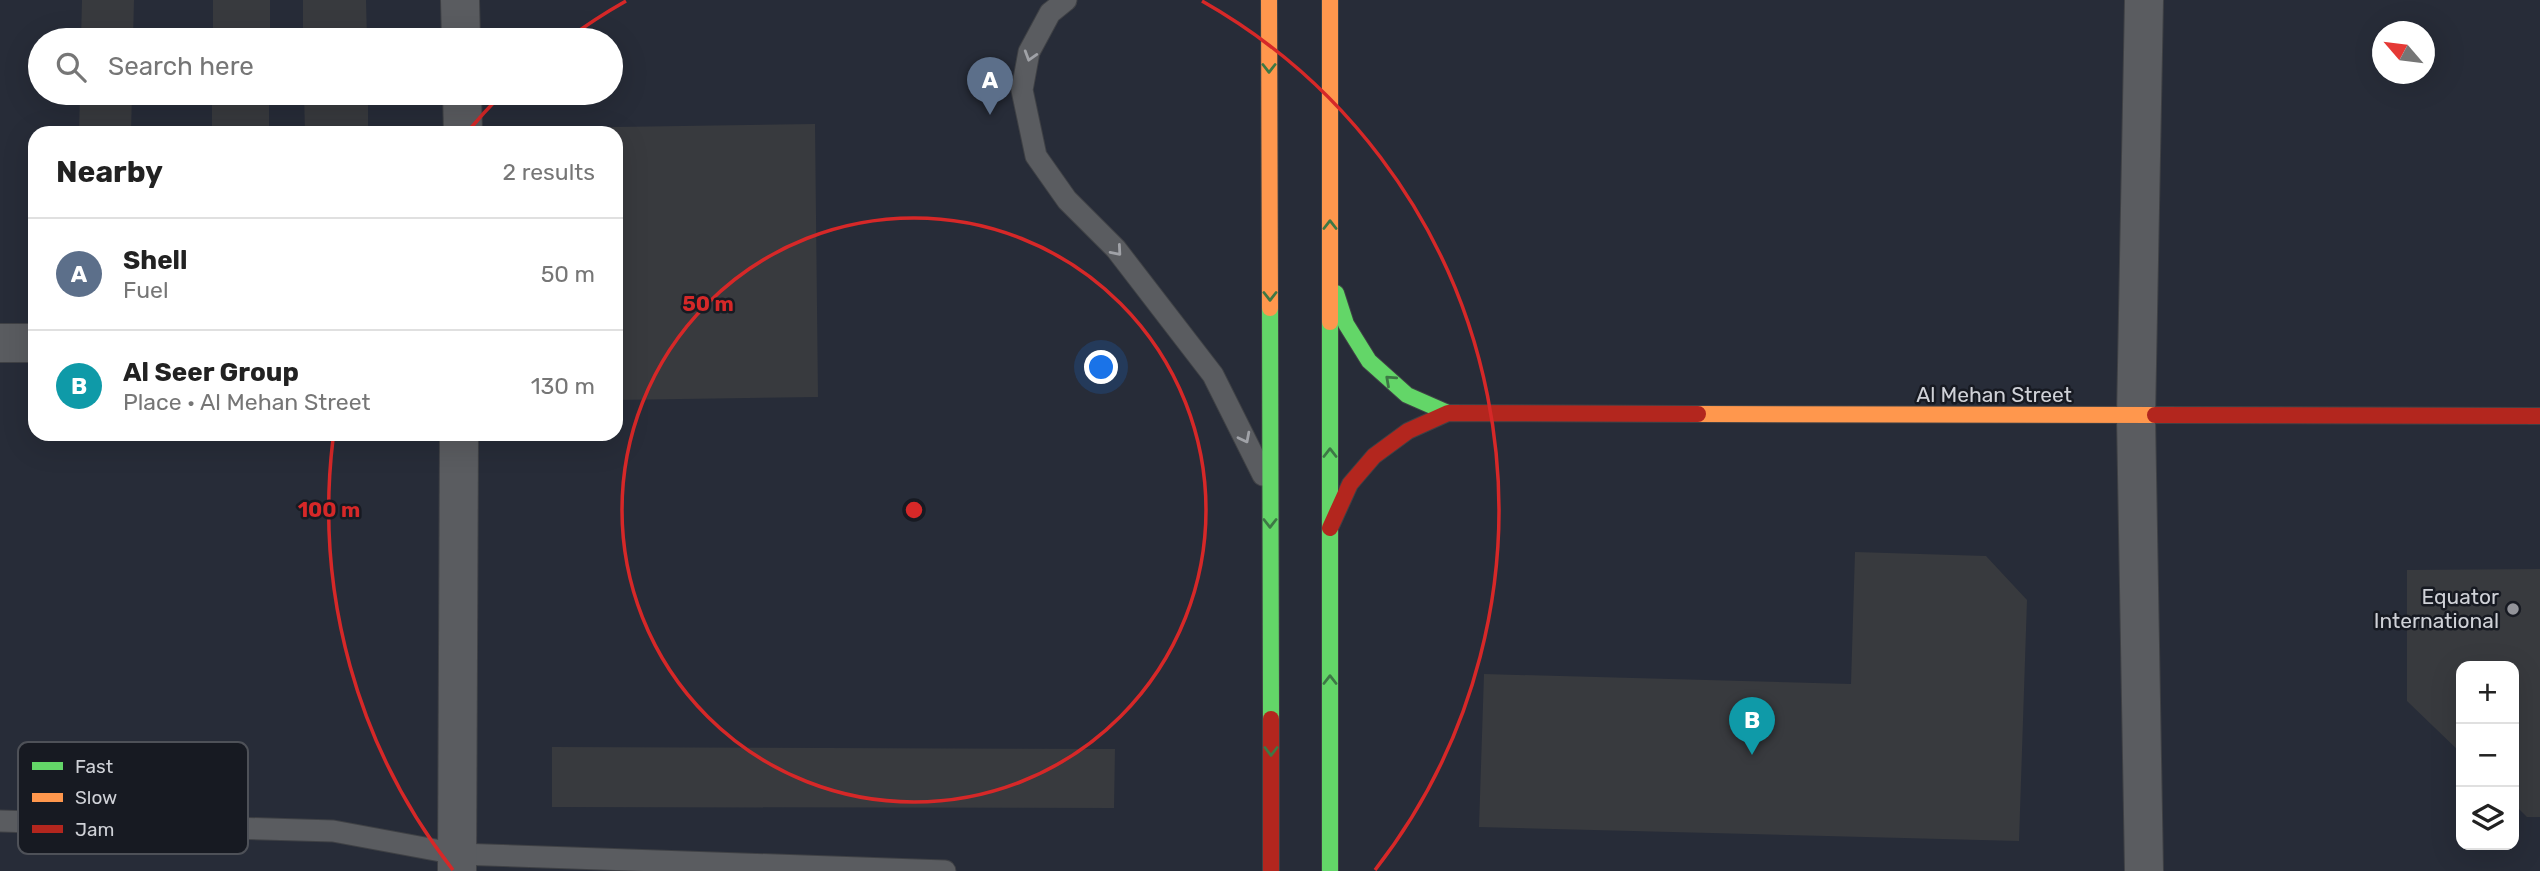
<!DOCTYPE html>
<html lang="en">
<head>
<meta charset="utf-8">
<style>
	body { margin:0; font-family:Rubik,sans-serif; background:#f2f2f2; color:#222 }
	.controls { position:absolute; right:21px; bottom:21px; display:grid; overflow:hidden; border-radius:14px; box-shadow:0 7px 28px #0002 }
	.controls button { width:63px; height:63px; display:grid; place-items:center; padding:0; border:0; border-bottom:2px solid #e0e0e0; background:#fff; color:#222; font:35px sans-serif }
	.compass { position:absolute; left:2372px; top:21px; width:63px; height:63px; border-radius:50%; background:#fff; box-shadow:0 7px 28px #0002; rotate:298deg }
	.you { position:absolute; left:1102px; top:368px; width:24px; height:24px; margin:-18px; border:5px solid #fff; border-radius:50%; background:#1a73e8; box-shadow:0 0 0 10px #1a73e833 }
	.badge { display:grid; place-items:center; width:46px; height:46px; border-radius:50%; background:#93949a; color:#fff; font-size:23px; font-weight:700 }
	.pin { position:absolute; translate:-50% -58px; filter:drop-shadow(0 2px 4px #0008) }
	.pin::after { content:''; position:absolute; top:37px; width:24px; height:21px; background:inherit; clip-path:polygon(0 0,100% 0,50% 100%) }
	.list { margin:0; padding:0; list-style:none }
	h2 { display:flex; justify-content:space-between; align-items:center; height:91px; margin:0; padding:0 28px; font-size:30px }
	h2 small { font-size:23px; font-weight:400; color:#767676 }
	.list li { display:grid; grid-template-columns:46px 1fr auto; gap:21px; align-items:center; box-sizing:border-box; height:112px; padding:0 28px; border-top:2px solid #e0e0e0 }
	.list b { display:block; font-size:26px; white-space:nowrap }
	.list p { margin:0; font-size:23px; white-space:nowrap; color:#767676 }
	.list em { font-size:23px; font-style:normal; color:#767676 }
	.icon { flex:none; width:38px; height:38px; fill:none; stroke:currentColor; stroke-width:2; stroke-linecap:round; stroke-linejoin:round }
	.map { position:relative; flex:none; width:2540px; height:871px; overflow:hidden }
	.search { position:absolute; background:#fff; box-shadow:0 7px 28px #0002; left:28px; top:28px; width:595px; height:77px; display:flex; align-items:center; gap:18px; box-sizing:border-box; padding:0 24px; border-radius:38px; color:#767676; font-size:26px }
	.panel { position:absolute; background:#fff; box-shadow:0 7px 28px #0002; left:28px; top:126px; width:595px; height:315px; border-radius:21px }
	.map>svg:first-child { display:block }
</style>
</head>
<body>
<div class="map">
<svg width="2540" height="871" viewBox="0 0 2540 871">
	<rect width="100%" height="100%" fill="#232429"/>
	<!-- built -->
	<path fill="#272c38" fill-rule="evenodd" d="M0 0H2540V871H0ZM2382 32H2424V74H2382ZM40 40H611V93H40ZM35 133H616V434H35ZM2461 666H2514V845H2461Z"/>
	<!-- building -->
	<g fill="#383a3e">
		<polygon points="82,0 134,0 133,40 81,40"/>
		<rect x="213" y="0" width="57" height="40"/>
		<polygon points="303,0 366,0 367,40 303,40"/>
		<polygon points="80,93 132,93 131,133 79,133"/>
		<rect x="212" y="93" width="57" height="40"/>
		<polygon points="304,93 368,93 368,133 305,133"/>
		<polygon points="815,124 818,397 616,400 616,133 549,133 549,128"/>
		<polygon points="1855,552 1986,556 2027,600 2019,841 1479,827 1484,674 1851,684"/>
		<polygon points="2540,569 2540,817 2527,817 2514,804 2514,666 2461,666 2461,753 2407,701 2407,570"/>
		<polygon points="552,747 1115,749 1114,808 552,807"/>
	</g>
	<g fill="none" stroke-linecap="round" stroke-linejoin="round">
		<defs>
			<g id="lane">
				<polyline points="1066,0 1050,13 1029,52 1022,90 1036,156 1067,200 1116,249 1213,375 1263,475"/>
				<polyline points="0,821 333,831 457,854 945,871"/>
			</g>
			<g id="street">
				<polyline points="460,0 461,40"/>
				<polyline points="462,93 463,133"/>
				<polyline points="0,343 35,343"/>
				<polyline points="457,871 459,434"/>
				<polyline points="2144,871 2136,417 2144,0"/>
			</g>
			<g id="fast">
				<polyline points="1336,293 1346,324 1369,361 1407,395 1448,413"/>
				<polyline points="1270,308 1271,719"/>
				<polyline points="1330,322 1330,871"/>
			</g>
			<g id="slow">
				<polyline points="1269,0 1270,308"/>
				<polyline points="1330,0 1330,322"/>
				<polyline points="1698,414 2155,415"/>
			</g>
			<g id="jam">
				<polyline points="2155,415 2540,416"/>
				<polyline points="1330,528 1350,484 1374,456 1408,431 1448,413 1698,414"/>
				<polyline points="1271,719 1271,871"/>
			</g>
		</defs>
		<!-- lane casing -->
		<use href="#lane" stroke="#3f4145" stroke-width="23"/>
		<!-- street casing -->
		<use href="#street" stroke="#3f4145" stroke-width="40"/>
		<!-- fast casing -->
		<use href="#fast" stroke="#3f4145" stroke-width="18"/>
		<!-- slow casing -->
		<use href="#slow" stroke="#3f4145" stroke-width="18"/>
		<!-- jam casing -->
		<use href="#jam" stroke="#3f4145" stroke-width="18"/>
		<!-- lane -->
		<use href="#lane" stroke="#5a5c60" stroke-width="21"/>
		<!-- street -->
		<use href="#street" stroke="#5a5c60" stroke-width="38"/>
		<!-- fast -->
		<use href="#fast" stroke="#63d668" stroke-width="16"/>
		<!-- slow -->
		<use href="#slow" stroke="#ff974d" stroke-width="16"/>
		<!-- jam -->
		<use href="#jam" stroke="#b3261e" stroke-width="16"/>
	</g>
	<!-- one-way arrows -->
	<defs><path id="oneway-chevron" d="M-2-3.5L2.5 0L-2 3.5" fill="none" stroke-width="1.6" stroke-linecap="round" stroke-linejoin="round" transform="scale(1.75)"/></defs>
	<g stroke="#a0a2a7">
		<use href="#oneway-chevron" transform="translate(1030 56) rotate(107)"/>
		<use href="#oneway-chevron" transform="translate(1117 251) rotate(49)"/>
		<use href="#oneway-chevron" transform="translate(1245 438) rotate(63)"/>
	</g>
	<g stroke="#3d7845">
		<use href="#oneway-chevron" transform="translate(1269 68) rotate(90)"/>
		<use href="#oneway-chevron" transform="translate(1330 225) rotate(-90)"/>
		<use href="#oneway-chevron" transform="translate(1270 296) rotate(90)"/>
		<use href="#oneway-chevron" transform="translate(1390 380) rotate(-138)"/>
		<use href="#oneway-chevron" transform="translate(1330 453) rotate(-90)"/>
		<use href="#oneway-chevron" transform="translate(1270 523) rotate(90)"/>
		<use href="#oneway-chevron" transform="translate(1330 680) rotate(-90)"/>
		<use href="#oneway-chevron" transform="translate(1271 751) rotate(90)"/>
	</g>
	<!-- distance rings -->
	<g fill="none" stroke="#d62828" stroke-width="3.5">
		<circle cx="914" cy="510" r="292"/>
		<path d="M453 870A585 585 0 0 1 333 439M469 130A585 585 0 0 1 500 96M566 40A585 585 0 0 1 626 1M1202 1A585 585 0 0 1 1375 870"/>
	</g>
	<!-- markers -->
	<circle fill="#93949a" stroke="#171a22" stroke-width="2.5" cx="2513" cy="609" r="7"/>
	<g text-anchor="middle" stroke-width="5" stroke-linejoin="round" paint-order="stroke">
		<!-- street labels -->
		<g font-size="21" fill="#cfd1d7" stroke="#171a22">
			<text x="1994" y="402">Al Mehan Street</text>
		</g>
		<!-- poi labels -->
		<g font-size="21" fill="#cfd1d7" stroke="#171a22" text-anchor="end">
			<text x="2499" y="604">Equator<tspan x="2499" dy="24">International</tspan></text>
		</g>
	</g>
	<!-- legend -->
	<rect x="18" y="742" width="230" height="112" rx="10" fill="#171a22" stroke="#4e5158" stroke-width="2"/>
	<rect x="32" y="762" width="31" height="8" fill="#63d668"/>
	<rect x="32" y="793" width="31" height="9" fill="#ff974d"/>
	<rect x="32" y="825" width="31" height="8" fill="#b3261e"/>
	<g font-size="19" fill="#cfd1d7">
		<text x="75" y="773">Fast</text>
		<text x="75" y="804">Slow</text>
		<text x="75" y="836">Jam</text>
	</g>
	<circle cx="914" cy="510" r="10" fill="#d62828" stroke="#171a22" stroke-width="3.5"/>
	<g font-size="21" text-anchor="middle" font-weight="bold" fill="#d62828" stroke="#171a22" stroke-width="5" stroke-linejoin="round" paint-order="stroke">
		<text x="708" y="311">50 m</text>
		<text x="329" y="517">100 m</text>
	</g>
</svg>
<div class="controls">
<button>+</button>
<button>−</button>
<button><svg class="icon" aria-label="layers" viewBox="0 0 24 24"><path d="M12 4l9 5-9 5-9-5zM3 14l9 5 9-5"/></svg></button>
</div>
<svg class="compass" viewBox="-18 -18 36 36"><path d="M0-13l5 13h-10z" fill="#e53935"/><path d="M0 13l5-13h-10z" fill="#767676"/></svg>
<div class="you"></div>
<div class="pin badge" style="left:990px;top:115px;background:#5c6f8a">A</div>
<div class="pin badge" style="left:1752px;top:755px;background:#0f9aa8">B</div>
<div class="search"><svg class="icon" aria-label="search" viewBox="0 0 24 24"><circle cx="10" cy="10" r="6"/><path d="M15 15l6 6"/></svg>Search here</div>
<section class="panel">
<h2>Nearby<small>2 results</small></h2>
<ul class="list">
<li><span class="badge" style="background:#5c6f8a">A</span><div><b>Shell</b><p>Fuel</p></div><em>50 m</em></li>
<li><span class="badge" style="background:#0f9aa8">B</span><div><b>Al Seer Group</b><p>Place · Al Mehan Street</p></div><em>130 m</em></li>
</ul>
</section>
</div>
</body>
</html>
